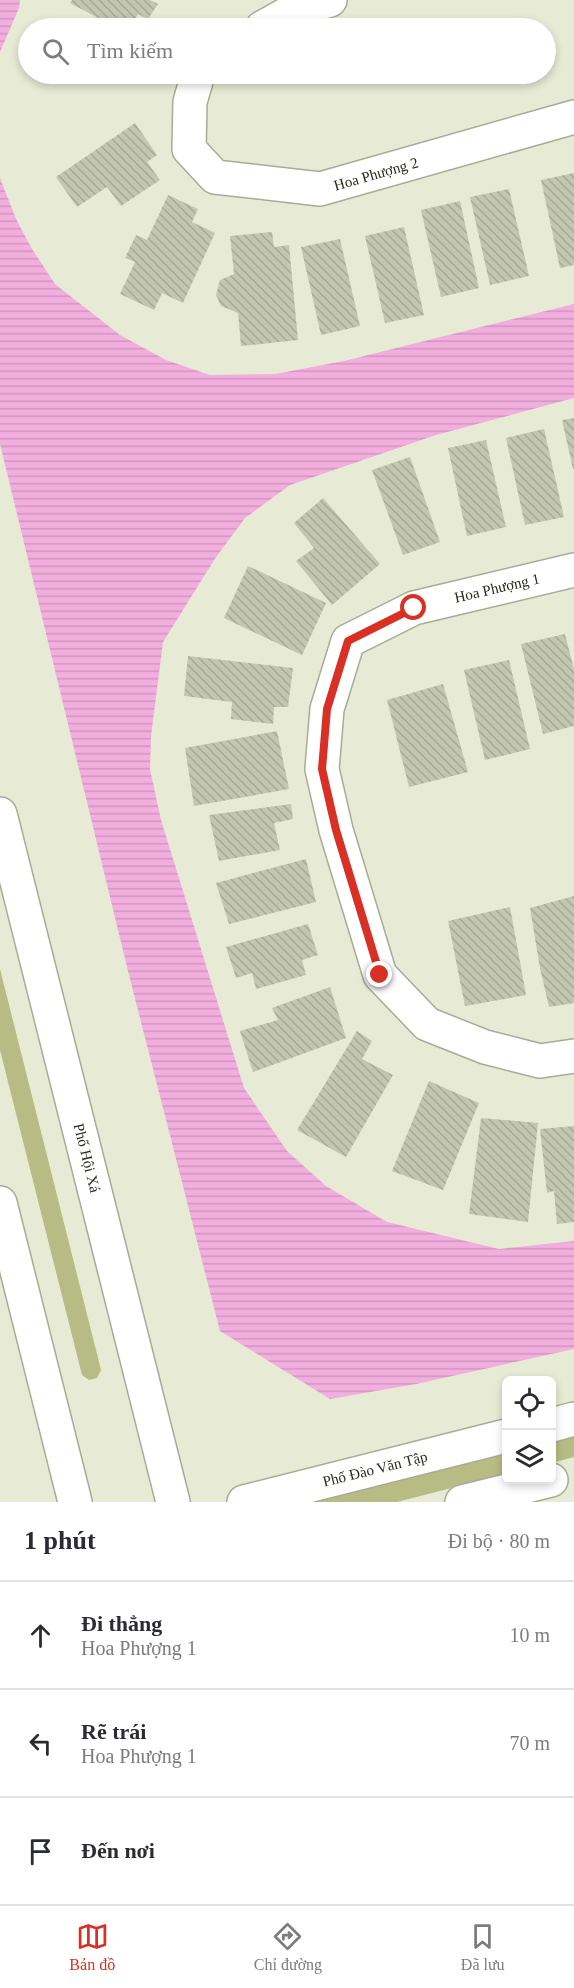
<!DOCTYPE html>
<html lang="vi">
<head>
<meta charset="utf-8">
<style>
	body { margin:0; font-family:Georgia,serif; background:#f7f7f7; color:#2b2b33 }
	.controls { position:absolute; right:18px; bottom:18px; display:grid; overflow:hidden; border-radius:9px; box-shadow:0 3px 9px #0003 }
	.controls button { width:54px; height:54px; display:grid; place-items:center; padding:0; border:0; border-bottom:2px solid #e1e1e2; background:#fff; color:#2b2b33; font:30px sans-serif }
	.stop { position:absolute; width:18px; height:18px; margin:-14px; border:4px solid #d93025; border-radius:50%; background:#fff }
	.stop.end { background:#d93025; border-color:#fff; box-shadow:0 2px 6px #0008 }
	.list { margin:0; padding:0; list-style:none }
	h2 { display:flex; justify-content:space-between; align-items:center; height:78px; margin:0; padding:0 24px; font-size:26px }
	h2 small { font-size:20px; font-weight:400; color:#7c7c81 }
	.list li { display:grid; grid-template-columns:39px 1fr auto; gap:18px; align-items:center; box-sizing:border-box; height:108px; padding:0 24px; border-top:2px solid #e1e1e2 }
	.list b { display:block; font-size:22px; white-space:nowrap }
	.list p { margin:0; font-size:20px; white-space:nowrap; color:#7c7c81 }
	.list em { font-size:20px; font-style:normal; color:#7c7c81 }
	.icon { flex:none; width:33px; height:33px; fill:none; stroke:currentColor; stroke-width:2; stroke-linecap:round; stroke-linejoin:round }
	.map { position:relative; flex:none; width:574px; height:1502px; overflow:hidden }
	.search { position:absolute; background:#fff; box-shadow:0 3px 9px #0003; left:18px; right:18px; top:18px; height:66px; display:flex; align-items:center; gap:15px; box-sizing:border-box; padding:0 21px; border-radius:33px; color:#7c7c81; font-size:22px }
	.sheet { height:402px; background:#fff }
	nav { display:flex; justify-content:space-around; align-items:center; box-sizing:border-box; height:84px; border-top:2px solid #e1e1e2; background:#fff; font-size:16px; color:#7c7c81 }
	nav a { display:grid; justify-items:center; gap:3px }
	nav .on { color:#d93025 }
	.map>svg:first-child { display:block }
</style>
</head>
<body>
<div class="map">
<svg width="574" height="1502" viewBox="0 0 574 1502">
	<defs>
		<pattern id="water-rules" width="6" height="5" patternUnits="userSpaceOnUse" patternTransform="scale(1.5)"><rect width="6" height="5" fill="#f2aede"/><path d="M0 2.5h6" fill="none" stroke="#d096be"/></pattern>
		<pattern id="building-back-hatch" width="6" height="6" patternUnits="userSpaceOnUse" patternTransform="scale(1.5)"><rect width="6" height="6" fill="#c3c6b1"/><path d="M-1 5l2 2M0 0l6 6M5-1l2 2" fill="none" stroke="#a8aa98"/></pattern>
	</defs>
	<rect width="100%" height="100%" fill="#e7ead4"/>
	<!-- grass -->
	<g fill="#b7bc84">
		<polygon points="0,969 101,1370 97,1378 89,1380 82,1375 0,1050"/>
		<polygon points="574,1434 574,1457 552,1463 552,1440"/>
		<polygon points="506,1451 506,1474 397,1502 311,1502"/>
	</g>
	<!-- water -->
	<g fill="url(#water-rules)">
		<polygon points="0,0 20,0 19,8 0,52"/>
		<polygon points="0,178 16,219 32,249 55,284 120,335 166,360 210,375 275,374 344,361 574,304 574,398 436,435 290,485 245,518 216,557 163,642 151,736 150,769 161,820 244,1088 287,1151 326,1186 387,1222 499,1249 574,1241 574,1349 416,1384 330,1399 220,1331 128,971 0,444"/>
	</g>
	<!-- building -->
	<g fill="url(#building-back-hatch)">
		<polygon points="72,0 150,0 158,4 148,19 138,14 130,28 117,28 70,3"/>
		<polygon points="135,123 157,155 147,162 160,180 121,206 107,187 77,207 56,177"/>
		<polygon points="574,173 574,265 560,268 541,180"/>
		<polygon points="509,189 529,276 490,285 470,197"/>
		<polygon points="168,195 198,209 192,222 215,233 183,303 162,293 154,310 120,294 135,262 125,258 136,235 147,240"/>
		<polygon points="460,201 479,288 441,297 421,210"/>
		<polygon points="404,227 424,315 385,323 365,236"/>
		<polygon points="272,232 274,247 289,245 298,340 241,346 238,313 221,306 216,295 220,280 234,274 230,236"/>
		<polygon points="340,239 360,326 321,335 301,247"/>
		<polygon points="574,418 574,469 573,469 562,420"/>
		<polygon points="544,429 564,517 525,525 506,438"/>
		<polygon points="486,440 506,527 467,536 448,448"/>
		<polygon points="410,457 440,542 403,555 372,470"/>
		<polygon points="323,498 380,564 332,605 296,561 314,548 294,523"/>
		<polygon points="248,566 326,603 302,655 224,618"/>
		<polygon points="565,634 574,669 574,726 543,734 521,644"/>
		<polygon points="188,656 293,668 288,707 274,707 273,724 231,719 232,702 184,696"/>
		<polygon points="509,660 530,749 485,760 464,670"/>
		<polygon points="443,684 468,772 409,787 387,700"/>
		<polygon points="277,731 289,789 194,806 185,748"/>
		<polygon points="291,804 293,819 274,823 280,850 219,861 209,815"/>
		<polygon points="306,859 316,902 229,924 216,883"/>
		<polygon points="574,896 574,1003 549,1007 540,968 530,908"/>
		<polygon points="510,907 526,995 465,1006 448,921"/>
		<polygon points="308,924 318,955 302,960 306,975 256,989 252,973 236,978 226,947"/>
		<polygon points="330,987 346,1038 253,1072 240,1031 278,1020 272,1008"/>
		<polygon points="357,1031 372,1041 362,1059 393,1075 346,1157 297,1130"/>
		<polygon points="429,1081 479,1103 443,1190 392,1171"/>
		<polygon points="481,1118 538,1123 528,1222 469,1214"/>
		<polygon points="574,1126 574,1222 557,1224 554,1191 547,1193 540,1129"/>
	</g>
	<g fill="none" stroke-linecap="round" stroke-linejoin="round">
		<defs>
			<g id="street">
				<polyline points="262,28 294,10 330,0"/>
				<polyline points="198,74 190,102 189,149 215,177 320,189 574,117"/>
				<polyline points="574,570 414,608 348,641 327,709 322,769 336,830 380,975 427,1024 485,1047 540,1061 574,1056"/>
			</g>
			<g id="secondary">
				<polyline points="0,814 173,1502"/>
				<polyline points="0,1203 75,1502"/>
				<polyline points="552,1425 574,1419"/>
				<polyline points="244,1502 506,1436"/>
				<polyline points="462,1502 551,1480"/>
			</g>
		</defs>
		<!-- street casing -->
		<use href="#street" stroke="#a9ab96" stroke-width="36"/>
		<!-- secondary casing -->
		<use href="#secondary" stroke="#a9ab96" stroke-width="36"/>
		<!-- street -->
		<use href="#street" stroke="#fff" stroke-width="33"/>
		<!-- secondary -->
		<use href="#secondary" stroke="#fff" stroke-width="33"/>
	</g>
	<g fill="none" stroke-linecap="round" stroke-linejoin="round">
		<!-- route -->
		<polyline stroke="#d93025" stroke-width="8" points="380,975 336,830 322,769 327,709 348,641 414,608"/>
	</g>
	<g text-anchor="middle" stroke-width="4.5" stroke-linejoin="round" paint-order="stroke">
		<!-- street labels -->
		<g font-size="15" fill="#27281f" stroke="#fff">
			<text transform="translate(376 174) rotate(-16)" y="5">Hoa Phượng 2</text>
			<text transform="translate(497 588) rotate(-13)" y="5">Hoa Phượng 1</text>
			<text transform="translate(87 1158) rotate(76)" y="5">Phố Hội Xá</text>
			<text transform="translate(375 1469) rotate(-14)" y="5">Phố Đào Văn Tập</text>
		</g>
	</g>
</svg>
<div class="controls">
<button><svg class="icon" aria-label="locate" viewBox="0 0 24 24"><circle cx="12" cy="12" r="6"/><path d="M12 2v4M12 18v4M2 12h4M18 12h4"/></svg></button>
<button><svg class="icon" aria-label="layers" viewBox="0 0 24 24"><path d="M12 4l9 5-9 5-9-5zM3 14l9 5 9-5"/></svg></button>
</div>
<div class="stop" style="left:414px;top:608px"></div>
<div class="stop end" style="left:380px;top:975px"></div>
<div class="search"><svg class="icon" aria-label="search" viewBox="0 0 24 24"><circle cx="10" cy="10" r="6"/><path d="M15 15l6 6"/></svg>Tìm kiếm</div>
</div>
<section class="sheet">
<h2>1 phút<small>Đi bộ · 80 m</small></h2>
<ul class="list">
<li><svg class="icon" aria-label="ahead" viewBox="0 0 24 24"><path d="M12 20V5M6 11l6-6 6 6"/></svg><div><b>Đi thẳng</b><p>Hoa Phượng 1</p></div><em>10 m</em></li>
<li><svg class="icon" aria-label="left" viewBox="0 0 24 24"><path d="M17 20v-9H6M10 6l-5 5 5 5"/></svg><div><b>Rẽ trái</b><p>Hoa Phượng 1</p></div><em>70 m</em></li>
<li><svg class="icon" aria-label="arrive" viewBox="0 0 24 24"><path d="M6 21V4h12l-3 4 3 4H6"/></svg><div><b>Đến nơi</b></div></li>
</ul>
</section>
<nav>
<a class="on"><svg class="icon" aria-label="map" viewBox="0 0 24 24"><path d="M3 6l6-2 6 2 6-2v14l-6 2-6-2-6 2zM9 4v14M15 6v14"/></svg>Bản đồ</a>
<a><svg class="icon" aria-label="directions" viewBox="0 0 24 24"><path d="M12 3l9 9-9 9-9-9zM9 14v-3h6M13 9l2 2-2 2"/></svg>Chỉ đường</a>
<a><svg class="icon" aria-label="saved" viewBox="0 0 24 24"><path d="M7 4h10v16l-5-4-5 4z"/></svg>Đã lưu</a>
</nav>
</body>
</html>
